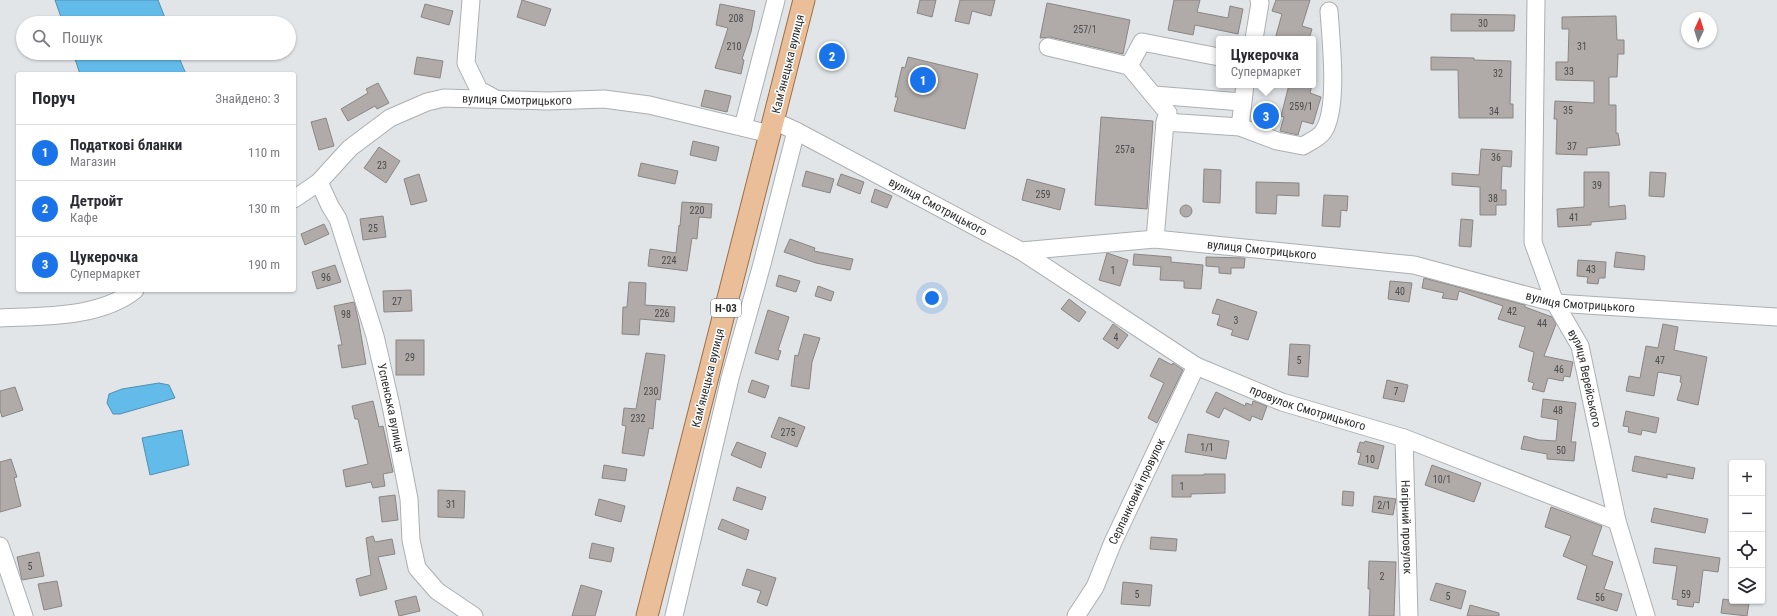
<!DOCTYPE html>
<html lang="uk">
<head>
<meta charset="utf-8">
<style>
	body { margin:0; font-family:"Roboto Condensed",sans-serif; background:#f7f7f7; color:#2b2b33 }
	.controls { position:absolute; right:12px; bottom:12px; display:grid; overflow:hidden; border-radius:4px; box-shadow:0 1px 3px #0004 }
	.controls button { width:36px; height:36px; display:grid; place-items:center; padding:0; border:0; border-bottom:1px solid #e1e1e2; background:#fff; color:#2b2b33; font:20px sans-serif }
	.compass { position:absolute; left:1681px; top:12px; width:36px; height:36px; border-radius:50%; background:#fff; box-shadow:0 1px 3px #0004; rotate:4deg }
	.you { position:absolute; left:932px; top:298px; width:14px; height:14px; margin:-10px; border:3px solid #fff; border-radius:50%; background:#1a73e8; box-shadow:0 0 0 6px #1a73e833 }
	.badge { display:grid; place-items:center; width:26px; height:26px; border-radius:50%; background:#1a73e8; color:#fff; font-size:13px; font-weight:700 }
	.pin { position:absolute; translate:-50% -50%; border:2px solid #fff; box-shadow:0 1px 4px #0006 }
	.popup { position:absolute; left:1216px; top:36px; width:100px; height:52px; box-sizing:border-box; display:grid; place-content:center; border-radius:4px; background:#fff; filter:drop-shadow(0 1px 3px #0005); font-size:13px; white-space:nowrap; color:#7c7c81 }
	.popup b { font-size:15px; color:#2b2b33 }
	.popup::after { content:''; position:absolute; left:50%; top:100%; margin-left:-8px; border:8px solid transparent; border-top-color:#fff }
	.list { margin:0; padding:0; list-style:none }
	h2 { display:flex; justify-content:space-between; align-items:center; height:52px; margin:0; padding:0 16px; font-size:17px }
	h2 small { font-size:13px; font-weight:400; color:#7c7c81 }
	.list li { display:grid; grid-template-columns:26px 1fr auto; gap:12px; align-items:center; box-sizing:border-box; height:56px; padding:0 16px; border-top:1px solid #e1e1e2 }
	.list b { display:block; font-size:15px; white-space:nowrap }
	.list p { margin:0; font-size:13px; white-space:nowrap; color:#7c7c81 }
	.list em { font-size:13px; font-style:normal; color:#7c7c81 }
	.icon { flex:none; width:22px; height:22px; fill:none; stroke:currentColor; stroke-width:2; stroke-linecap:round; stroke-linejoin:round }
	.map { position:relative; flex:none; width:1777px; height:616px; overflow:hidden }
	.search { position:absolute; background:#fff; box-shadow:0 1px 3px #0004; left:16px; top:16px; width:280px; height:44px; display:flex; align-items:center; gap:10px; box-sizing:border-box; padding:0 14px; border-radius:22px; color:#7c7c81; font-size:15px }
	.panel { position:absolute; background:#fff; box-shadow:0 1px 3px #0004; left:16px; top:72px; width:280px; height:220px; border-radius:4px }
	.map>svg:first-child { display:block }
</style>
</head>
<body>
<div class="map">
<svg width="1777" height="616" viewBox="0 0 1777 616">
	<rect width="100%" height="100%" fill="#e1e5e8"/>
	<!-- water -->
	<g fill="#62bbe9" stroke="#5290b1">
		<polygon points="55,0 158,0 167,23 63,23"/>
		<polygon points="73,53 177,53 186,74 80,74"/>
		<polygon points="159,383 169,385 175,398 120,414 113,414 107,403 109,394 122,389"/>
		<polygon points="182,430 189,465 150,475 142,438"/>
	</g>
	<!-- building -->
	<g fill="#b0aba9" stroke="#8a8684">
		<polygon points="522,0 551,9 545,26 517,17"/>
		<polygon points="920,0 936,0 932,17 917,13"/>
		<polygon points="960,0 995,0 991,16 972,11 969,24 955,21"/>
		<polygon points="1174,0 1200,0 1197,12 1228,18 1230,6 1243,9 1238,34 1195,25 1193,35 1168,30"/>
		<polygon points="1276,0 1310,0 1302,26 1312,29 1309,39 1275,39 1282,14 1272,11"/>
		<polygon points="1047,3 1130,20 1123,54 1050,37 1040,38"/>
		<polygon points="425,4 453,11 449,25 421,17"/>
		<polygon points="720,4 755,11 751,32 742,59 744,60 741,74 715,68 728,28 716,25"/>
		<polygon points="1451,14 1515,15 1514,31 1451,31"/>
		<polygon points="1616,16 1617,40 1624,40 1624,54 1618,54 1617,77 1609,77 1609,105 1616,105 1616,133 1618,133 1620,145 1587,148 1587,155 1556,154 1557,119 1554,119 1555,101 1594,103 1594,81 1556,80 1556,62 1568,62 1569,29 1562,29 1562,17"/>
		<polygon points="827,46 841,50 836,67 823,63"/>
		<polygon points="417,57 443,61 440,78 414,74"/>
		<polygon points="908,57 978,74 965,129 894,111 898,97 895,97 902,67 905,68"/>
		<polygon points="1431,57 1474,58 1474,60 1511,61 1510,104 1513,104 1513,118 1459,118 1458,70 1431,70"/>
		<polygon points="378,83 389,103 377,109 375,106 348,121 341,109 368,93 366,89"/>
		<polygon points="1289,85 1312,85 1310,93 1321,97 1313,124 1302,121 1298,135 1280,131 1284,117 1281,116"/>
		<polygon points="705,90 731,96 727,112 701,106"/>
		<polygon points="1101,117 1153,121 1147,209 1095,205"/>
		<polygon points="326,118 334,146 319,150 311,122"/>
		<polygon points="693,141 719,147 716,161 690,155"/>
		<polygon points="379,147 400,161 386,183 364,168"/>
		<polygon points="1481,149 1512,151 1511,167 1502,166 1501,190 1506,190 1506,205 1496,205 1496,215 1480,215 1480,187 1452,185 1452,173 1479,175"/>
		<polygon points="641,163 678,171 675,184 638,176"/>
		<polygon points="1204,169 1221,170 1220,203 1203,202"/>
		<polygon points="806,171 834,179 830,193 802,186"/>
		<polygon points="1584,172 1609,172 1609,207 1625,205 1626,219 1591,222 1591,225 1558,227 1557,209 1584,207"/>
		<polygon points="1650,172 1666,173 1664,197 1649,196"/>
		<polygon points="419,174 427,201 411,205 404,179"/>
		<polygon points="841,174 864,182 860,194 837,185"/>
		<polygon points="1027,179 1065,189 1060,210 1022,200"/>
		<polygon points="1256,182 1299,183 1299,196 1277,195 1276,214 1256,213"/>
		<polygon points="875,189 892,196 887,208 871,202"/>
		<polygon points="1324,195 1348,196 1347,211 1341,210 1340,227 1322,226"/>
		<polygon points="682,202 712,204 711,218 699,217 697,239 692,238 687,271 648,266 650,249 676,253 679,225 680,226"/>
		<circle cx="1186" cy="211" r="6"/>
		<polygon points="383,216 386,237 363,240 360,219"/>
		<polygon points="1461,219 1473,220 1471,247 1459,246"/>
		<polygon points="324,224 329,234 305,245 301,234"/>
		<polygon points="790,239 815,248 814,251 853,259 850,270 816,263 784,252"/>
		<polygon points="1616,252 1645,256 1644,270 1614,267"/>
		<polygon points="1107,253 1128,260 1120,286 1099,280"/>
		<polygon points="1134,254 1171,257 1171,262 1203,265 1201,289 1184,288 1184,281 1160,280 1161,267 1133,265"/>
		<polygon points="1206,257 1245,258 1244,268 1231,268 1231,274 1219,273 1219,267 1206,266"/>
		<polygon points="1578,260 1606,262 1605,278 1599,278 1598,284 1587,283 1588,277 1577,276"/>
		<polygon points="335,265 341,282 317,289 312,272"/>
		<polygon points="779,275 800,281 796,292 776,286"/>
		<polygon points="1424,278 1525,305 1525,307 1552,317 1556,324 1544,356 1573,362 1570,377 1564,376 1563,381 1548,378 1544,392 1532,389 1534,383 1528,381 1534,352 1519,347 1525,327 1498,319 1503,306 1459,291 1457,300 1442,298 1444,293 1422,288"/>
		<polygon points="1390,281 1412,283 1409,302 1388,299"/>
		<polygon points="629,282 646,283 645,305 675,307 674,322 640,319 639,335 622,334 623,307 627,307"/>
		<polygon points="818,286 834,292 831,301 815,296"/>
		<polygon points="411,290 412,311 384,312 383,291"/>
		<polygon points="1069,299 1086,312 1079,322 1061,309"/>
		<polygon points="1217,299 1257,312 1248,340 1231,335 1233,330 1217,325 1220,315 1212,313"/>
		<polygon points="354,302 359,323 366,364 342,368 338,345 342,345 334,306"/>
		<polygon points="768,310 789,317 778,350 781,351 778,360 755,353"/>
		<polygon points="1113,324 1128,335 1118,349 1103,339"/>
		<polygon points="1663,324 1678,327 1674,350 1707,357 1698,405 1677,400 1682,383 1680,382 1681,376 1658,372 1654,396 1626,391 1629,376 1640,378 1646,346 1658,348"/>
		<polygon points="804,334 820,338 812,362 809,389 791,386 795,355 798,356"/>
		<rect x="396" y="340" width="28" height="35"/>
		<polygon points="1290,344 1310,345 1308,377 1288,375"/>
		<polygon points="646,353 665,355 660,400 656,399 653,429 649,428 644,456 622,453 626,426 622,425 624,408 636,409"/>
		<polygon points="1159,358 1172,365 1173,363 1183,370 1157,423 1148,418 1164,383 1150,376"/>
		<polygon points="752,380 769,386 765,398 748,392"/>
		<polygon points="1387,380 1408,385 1404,402 1383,398"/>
		<polygon points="15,387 23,410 2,417 0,410 0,391"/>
		<polygon points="1216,392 1245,406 1246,403 1252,405 1253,401 1267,406 1262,420 1252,416 1250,421 1224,408 1219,418 1206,412"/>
		<polygon points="1543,399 1576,403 1571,442 1576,442 1574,461 1547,459 1547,454 1521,449 1524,436 1539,440 1556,441 1558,420 1541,417"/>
		<polygon points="373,401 379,427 383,426 393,472 383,474 385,486 373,488 371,482 346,487 343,470 368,464 358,419 355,419 352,406"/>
		<polygon points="1626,411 1659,418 1656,433 1642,430 1641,435 1628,432 1629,427 1623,426"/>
		<polygon points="779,417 805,427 797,447 771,437"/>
		<polygon points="1188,434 1229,441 1226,459 1185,452"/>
		<polygon points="1365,441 1384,446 1378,469 1358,464 1361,453 1357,452 1360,442 1364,443"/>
		<polygon points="737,442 766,453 761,468 731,455"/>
		<polygon points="1635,456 1695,468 1693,479 1667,474 1667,478 1632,471"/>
		<polygon points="11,459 17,477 14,478 21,506 0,512 0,462"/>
		<polygon points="604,465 627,469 625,481 602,478"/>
		<polygon points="1432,465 1481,483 1474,502 1425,485"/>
		<polygon points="1204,474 1225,474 1225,493 1191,494 1191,497 1172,497 1172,475 1204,475"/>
		<polygon points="737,487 766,497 762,510 733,500"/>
		<polygon points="438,490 465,491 464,518 438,517"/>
		<polygon points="1343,491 1354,492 1353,506 1342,505"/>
		<polygon points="395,495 398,520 382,522 379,497"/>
		<polygon points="1374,496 1396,499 1393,515 1372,512"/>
		<polygon points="599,499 625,506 621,522 595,515"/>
		<polygon points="1551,507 1602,526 1592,555 1613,562 1604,589 1622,594 1617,611 1577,599 1587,566 1563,556 1571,536 1545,527"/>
		<polygon points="1654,508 1708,519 1705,533 1651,522"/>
		<polygon points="722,519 749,530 746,540 718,529"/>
		<polygon points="373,536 375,542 392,539 395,554 378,557 387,589 360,596 356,579 371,575 366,538"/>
		<polygon points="1151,537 1177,539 1176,551 1150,549"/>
		<polygon points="592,543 614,548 611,562 589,558"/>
		<polygon points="1655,548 1720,558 1718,572 1703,570 1699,603 1694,602 1693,607 1677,605 1678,600 1672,599 1677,566 1653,563"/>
		<polygon points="39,552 44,576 22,580 17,557"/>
		<polygon points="1369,561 1396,562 1394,616 1369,616 1370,589 1368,589"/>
		<polygon points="747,569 776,578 767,606 757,602 761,591 742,585"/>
		<polygon points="57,581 62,606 44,610 38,584"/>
		<polygon points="1123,582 1152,585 1150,606 1121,604"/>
		<polygon points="1436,583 1466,591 1461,609 1430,600"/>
		<polygon points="581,585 602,591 595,616 572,616"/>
		<polygon points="416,596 420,611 399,616 395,601"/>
		<polygon points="1723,599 1749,603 1747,616 1721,613"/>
		<polygon points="1470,605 1499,613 1499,616 1467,616"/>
	</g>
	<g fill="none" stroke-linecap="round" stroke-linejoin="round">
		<defs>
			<g id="minor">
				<polyline points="471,0 466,63 479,90 496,99"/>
				<path id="s1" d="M1536 0 1533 242 1555 303 1580 346 1617 521 1646 616"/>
				<polyline points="1254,39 1260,3 1259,0"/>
				<polyline points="1048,47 1129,66 1168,113 1165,122"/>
				<polyline points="1129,66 1142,42 1219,57"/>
				<polyline points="1154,95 1242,102"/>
				<path id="s2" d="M774 121 796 131 1021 251 1155 239 1414 265 1555 303 1777 317"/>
				<polyline points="743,127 776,0"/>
				<polyline points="1240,127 1245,85"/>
				<path id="s3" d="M319 182 330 206 338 219 375 336 391 406 409 499 411 540 417 568 437 591 474 616"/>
				<path id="s4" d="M294 199 319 182 350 148 390 118 427 102 444 98 548 101 604 99 649 105 770 134"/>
				<path d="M1155 239 1165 122 1240 127 1277 141 1303 146C1309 142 1319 138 1323 132 1339 109 1331 41 1329 11"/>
				<path id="s5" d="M1021 251 1196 366 1282 402 1404 438 1617 521"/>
				<path d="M0 318C43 316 100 318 135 290"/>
				<path id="s6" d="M1404 438 1409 616"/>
				<polyline points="0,546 24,616"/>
				<polyline points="674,616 730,378 762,264 796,131"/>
				<path id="s7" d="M1076 616 1095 587 1113 542 1196 366"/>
			</g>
			<polyline id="major" points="647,616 804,0"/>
		</defs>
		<!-- minor casing -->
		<use href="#minor" stroke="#acafb2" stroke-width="19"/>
		<!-- major casing -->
		<use href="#major" stroke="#9d6f47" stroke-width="23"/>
		<!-- minor -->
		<use href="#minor" stroke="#fff" stroke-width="17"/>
		<!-- major -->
		<use href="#major" stroke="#e9be99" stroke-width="21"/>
	</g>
	<g text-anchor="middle" stroke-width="3" stroke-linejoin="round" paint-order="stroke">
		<!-- number labels -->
		<g font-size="10" fill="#4c4c4c">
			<text x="736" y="22">208</text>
			<text x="1483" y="27">30</text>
			<text x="1085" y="33">257/1</text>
			<text x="734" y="50">210</text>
			<text x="1582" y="50">31</text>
			<text x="1569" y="75">33</text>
			<text x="1498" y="77">32</text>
			<text x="1301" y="110">259/1</text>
			<text x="1568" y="114">35</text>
			<text x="1494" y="115">34</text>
			<text x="1572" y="150">37</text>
			<text x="1125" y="153">257а</text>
			<text x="1496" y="161">36</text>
			<text x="382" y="169">23</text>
			<text x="1597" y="189">39</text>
			<text x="1043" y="198">259</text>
			<text x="1493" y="202">38</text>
			<text x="697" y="214">220</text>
			<text x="1574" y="221">41</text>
			<text x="373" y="232">25</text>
			<text x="669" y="264">224</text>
			<text x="1591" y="273">43</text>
			<text x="1113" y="274">1</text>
			<text x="326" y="281">96</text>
			<text x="1400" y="295">40</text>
			<text x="397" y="305">27</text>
			<text x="1512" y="315">42</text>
			<text x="662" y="317">226</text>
			<text x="346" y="318">98</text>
			<text x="1236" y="324">3</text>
			<text x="1542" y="327">44</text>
			<text x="1116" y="341">4</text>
			<text x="410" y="361">29</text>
			<text x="1299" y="364">5</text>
			<text x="1660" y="364">47</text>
			<text x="1559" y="373">46</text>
			<text x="651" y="395">230</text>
			<text x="1396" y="395">7</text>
			<text x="1558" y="414">48</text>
			<text x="638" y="422">232</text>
			<text x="788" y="436">275</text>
			<text x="1207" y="451">1/1</text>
			<text x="1561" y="454">50</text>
			<text x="1370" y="463">10</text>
			<text x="1442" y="483">10/1</text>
			<text x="1182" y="490">1</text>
			<text x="451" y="508">31</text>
			<text x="1384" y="509">2/1</text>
			<text x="30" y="570">5</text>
			<text x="1382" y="580">2</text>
			<text x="1137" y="598">5</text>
			<text x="1686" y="598">59</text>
			<text x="1448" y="600">5</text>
			<text x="1600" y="601">56</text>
		</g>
		<!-- shield labels -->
		<rect fill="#fff" stroke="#6b6b6c" stroke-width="1" x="711" y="299" width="30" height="18" rx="3"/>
		<g font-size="11" font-weight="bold" fill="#2b2c2d">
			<text x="726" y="312">Н-03</text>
		</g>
		<!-- street labels -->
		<g font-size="12" fill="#2b2c2d" stroke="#fff">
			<text transform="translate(788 64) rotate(-76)" y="4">Камʼянецька вулиця</text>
			<text dy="4" stroke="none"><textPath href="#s4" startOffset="257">вулиця Смотрицького</textPath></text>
			<text dy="4" stroke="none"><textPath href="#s2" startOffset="185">вулиця Смотрицького</textPath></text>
			<text dy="4" stroke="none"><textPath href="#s2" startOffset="521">вулиця Смотрицького</textPath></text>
			<text dy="4" stroke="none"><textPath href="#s2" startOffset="845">вулиця Смотрицького</textPath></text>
			<text transform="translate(708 378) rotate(-76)" y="4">Камʼянецька вулиця</text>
			<text dy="4" stroke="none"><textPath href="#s1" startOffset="389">вулиця Верейського</textPath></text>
			<text dy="4" stroke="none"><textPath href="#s5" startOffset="329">провулок Смотрицького</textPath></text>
			<text dy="4" stroke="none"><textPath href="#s3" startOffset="238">Успенська вулиця</textPath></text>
			<text dy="4" stroke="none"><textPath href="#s7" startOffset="139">Серпанковий провулок</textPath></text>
			<text dy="4" stroke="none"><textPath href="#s6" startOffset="89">Нагірний провулок</textPath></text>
		</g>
	</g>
</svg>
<div class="controls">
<button>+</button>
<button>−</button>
<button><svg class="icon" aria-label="locate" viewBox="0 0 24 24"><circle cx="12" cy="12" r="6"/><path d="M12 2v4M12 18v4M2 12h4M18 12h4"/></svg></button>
<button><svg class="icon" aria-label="layers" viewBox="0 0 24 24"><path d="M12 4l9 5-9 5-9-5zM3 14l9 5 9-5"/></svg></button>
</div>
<svg class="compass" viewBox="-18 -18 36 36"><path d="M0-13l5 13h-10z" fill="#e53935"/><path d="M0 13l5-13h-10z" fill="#7c7c81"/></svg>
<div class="you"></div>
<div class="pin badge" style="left:923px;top:80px">1</div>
<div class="pin badge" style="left:832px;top:56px">2</div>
<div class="pin badge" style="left:1266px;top:116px">3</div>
<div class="popup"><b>Цукерочка</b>Супермаркет</div>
<div class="search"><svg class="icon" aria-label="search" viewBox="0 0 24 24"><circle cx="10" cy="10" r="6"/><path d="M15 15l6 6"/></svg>Пошук</div>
<section class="panel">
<h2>Поруч<small>Знайдено: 3</small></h2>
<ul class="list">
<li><span class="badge">1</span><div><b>Податкові бланки</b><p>Магазин</p></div><em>110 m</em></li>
<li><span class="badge">2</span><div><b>Детройт</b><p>Кафе</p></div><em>130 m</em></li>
<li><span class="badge">3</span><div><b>Цукерочка</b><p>Супермаркет</p></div><em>190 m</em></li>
</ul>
</section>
</div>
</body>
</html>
